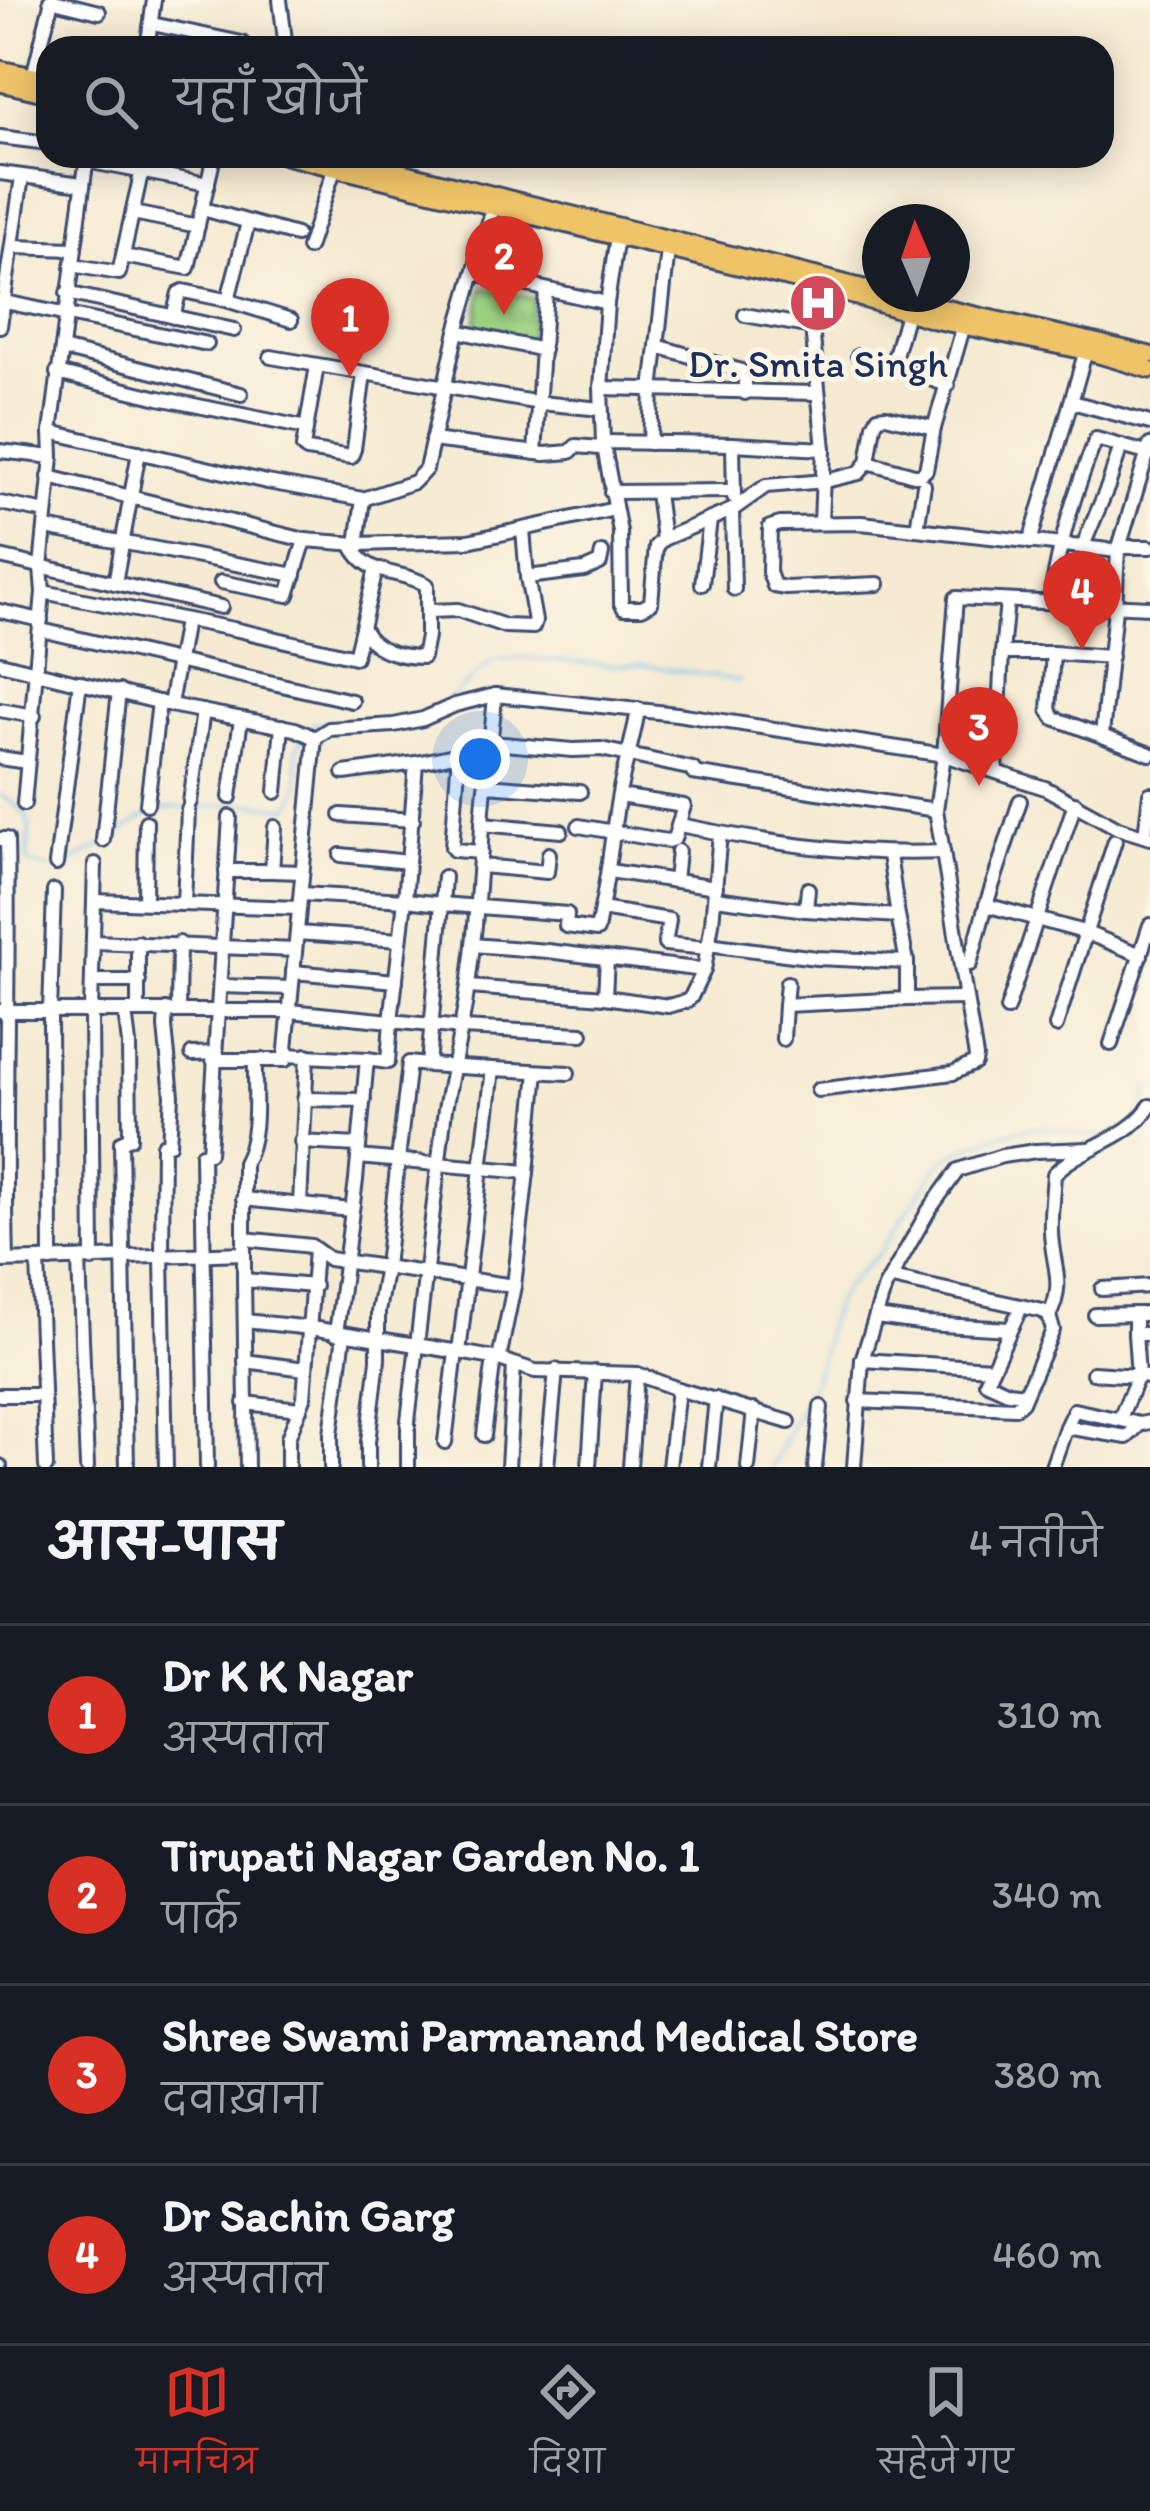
<!DOCTYPE html>
<html lang="hi">
<head>
<meta charset="utf-8">
<style>
	body { margin:0; font-family:Itim,"Playpen Sans Deva",sans-serif; background:#242831; color:#f1f3f6 }
	.compass { position:absolute; left:862px; top:204px; width:108px; height:108px; border-radius:50%; background:#171b24; box-shadow:0 6px 30px #0003; rotate:358deg }
	.you { position:absolute; left:480px; top:759px; width:42px; height:42px; margin:-30px; border:9px solid #fff; border-radius:50%; background:#1a73e8; box-shadow:0 0 0 18px #1a73e833 }
	.badge { display:grid; place-items:center; width:78px; height:78px; border-radius:50%; background:#d93025; color:#fff; font-size:39px; font-weight:700 }
	.pin { position:absolute; translate:-50% -99px; filter:drop-shadow(0 3px 6px #0008) }
	.pin::after { content:''; position:absolute; top:63px; width:42px; height:36px; background:inherit; clip-path:polygon(0 0,100% 0,50% 100%) }
	.list { margin:0; padding:0; list-style:none }
	h2 { display:flex; justify-content:space-between; align-items:center; height:156px; margin:0; padding:0 48px; font-size:51px }
	h2 small { font-size:39px; font-weight:400; color:#9ea1a6 }
	.list li { display:grid; grid-template-columns:78px 1fr auto; gap:36px; align-items:center; box-sizing:border-box; height:180px; padding:0 48px; border-top:3px solid #363941 }
	.list b { display:block; font-size:45px; white-space:nowrap }
	.list p { margin:0; font-size:39px; white-space:nowrap; color:#9ea1a6 }
	.list em { font-size:39px; font-style:normal; color:#9ea1a6 }
	.icon { flex:none; width:66px; height:66px; fill:none; stroke:currentColor; stroke-width:2; stroke-linecap:round; stroke-linejoin:round }
	.map { position:relative; flex:none; width:1150px; height:1467px; overflow:hidden }
	.search { position:absolute; background:#171b24; box-shadow:0 6px 30px #0003; left:36px; right:36px; top:36px; height:132px; display:flex; align-items:center; gap:30px; box-sizing:border-box; padding:0 42px; border-radius:36px; color:#9ea1a6; font-size:45px }
	.sheet { height:876px; background:#171b24 }
	nav { display:flex; justify-content:space-around; align-items:center; box-sizing:border-box; height:168px; border-top:3px solid #363941; background:#171b24; font-size:33px; color:#9ea1a6 }
	nav a { display:grid; justify-items:center; gap:6px }
	nav .on { color:#d93025 }
	.map>svg:first-child { display:block }
</style>
</head>
<body>
<div class="map">
<svg width="1150" height="1467" viewBox="0 0 1150 1467">
	<defs>
		<pattern id="grass-tufts" width="24" height="20" patternUnits="userSpaceOnUse" patternTransform="scale(3)"><rect width="24" height="20" fill="#9cd081"/><path d="M3 7l-1-3M5 7V3M7 7l1-3M15 17l-1-3M17 17v-4M19 17l1-3" fill="none" stroke="#86b372"/></pattern>
	</defs>
	<rect width="100%" height="100%" fill="#fcf5e5"/>
	<filter id="ink" filterUnits="userSpaceOnUse"><feTurbulence type="fractalNoise" baseFrequency=".00833" numOctaves="2"/><feDisplacementMap in="SourceGraphic" scale="24" xChannelSelector="R" yChannelSelector="G"/><feConvolveMatrix kernelMatrix="1 2 1 2 8 2 1 2 1" color-interpolation-filters="sRGB"/></filter>
	<filter id="wash" filterUnits="userSpaceOnUse"><feTurbulence type="fractalNoise" baseFrequency=".004" numOctaves="4" result="noise"/><feDisplacementMap in="SourceGraphic" scale="48" xChannelSelector="R" yChannelSelector="G"/><feGaussianBlur stdDeviation="2.7" result="paint"/><feColorMatrix in="noise" values="0 0 0 0 0 0 0 0 0 0 0 0 0 0 0 0 0 1.4 0 .05"/><feComposite in="paint" operator="in"/></filter>
	<g filter="url(#wash)">
		<rect width="100%" height="100%" fill="#f5ead1"/>
		<!-- grass -->
		<polygon fill="url(#grass-tufts)" stroke="#5c8070" stroke-width="3" points="482,288 534,298 529,345 474,332"/>
		<g fill="none" stroke-linecap="round" stroke-linejoin="round">
			<!-- stream -->
			<g stroke="#70beea" stroke-width="3">
				<polyline points="444,704 493,660 524,658 609,665 644,665 740,681"/>
				<polyline points="309,732 316,723 331,723"/>
				<path d="M0 795C34 814 31 821 27 857L29 863 51 869"/>
				<path d="M194 808C209 808 221 804 236 804 254 803 272 806 290 808L299 786 297 747 303 739"/>
				<path d="M60 867C75 860 90 853 105 844 133 825 148 806 184 807"/>
				<polyline points="1144,1106 1150,1087"/>
				<path d="M771 1467 813 1382 822 1354 827 1326 837 1299 845 1287 880 1252 942 1160C966 1147 1019 1124 1045 1128 1067 1130 1082 1139 1104 1135"/>
			</g>
		</g>
	</g>
	<g filter="url(#ink)">
		<g fill="none" stroke-linecap="round" stroke-linejoin="round">
			<defs>
				<g id="minor">
					<polyline points="50,0 99,12"/>
					<polyline points="280,0 286,48"/>
					<polyline points="152,24 242,43"/>
					<polyline points="147,48 154,0"/>
					<polyline points="33,76 52,0"/>
					<polyline points="0,137 48,143"/>
					<polyline points="87,156 51,432 52,457 41,567 43,592 238,630 355,657 376,569"/>
					<polyline points="86,161 208,184"/>
					<polyline points="0,173 82,184"/>
					<polyline points="203,209 296,235"/>
					<polyline points="133,213 198,226"/>
					<polyline points="617,237 607,303 601,388 603,442 620,532 621,603 624,608 642,608 651,603 656,546 663,539 732,510 766,486 825,481 859,473 868,462 874,425 878,417 886,416 934,428"/>
					<polyline points="14,247 73,249"/>
					<polyline points="308,248 334,170"/>
					<polyline points="123,256 188,268 214,156"/>
					<polyline points="72,265 119,273 145,156"/>
					<polyline points="474,273 607,303"/>
					<polyline points="819,286 812,327 824,449 821,523"/>
					<polyline points="230,292 248,223"/>
					<polyline points="67,293 234,330"/>
					<polyline points="0,301 207,344"/>
					<polyline points="745,315 812,327"/>
					<polyline points="173,317 179,293 183,291 226,300 291,320"/>
					<polyline points="0,326 22,177"/>
					<polyline points="457,331 543,350"/>
					<polyline points="657,346 741,371 745,378 745,393"/>
					<polyline points="62,349 241,394"/>
					<polyline points="858,356 948,385"/>
					<polyline points="271,357 540,403 601,409"/>
					<polyline points="317,366 303,447 307,450 351,457 354,449 364,374"/>
					<polyline points="892,366 907,313"/>
					<polyline points="57,373 159,398 306,428"/>
					<polyline points="601,388 816,393"/>
					<polyline points="1072,402 1150,423"/>
					<polyline points="51,432 267,482 363,499 414,482 426,469 457,331 495,201"/>
					<polyline points="432,440 545,454 570,452 576,446 600,448 603,442 733,444 824,449"/>
					<polyline points="650,443 652,390 668,250"/>
					<polyline points="733,444 734,497"/>
					<polyline points="0,451 52,457"/>
					<polyline points="535,453 546,290"/>
					<polyline points="868,462 914,475 920,475 926,470 934,428 964,325"/>
					<polyline points="49,477 305,540 357,544 468,541 615,509"/>
					<polyline points="611,492 733,491"/>
					<polyline points="657,493 663,539"/>
					<polyline points="0,503 46,512"/>
					<polyline points="732,510 734,589"/>
					<polyline points="46,528 295,575"/>
					<polyline points="917,529 924,485"/>
					<polyline points="1030,542 1087,347"/>
					<path d="M351 544C368 579 397 568 427 585V637L423 657C401 657 373 651 363 629"/>
					<polyline points="357,544 363,499"/>
					<polyline points="1083,546 1108,486 1121,446"/>
					<polyline points="1119,547 1150,547"/>
					<polyline points="0,557 221,607"/>
					<polyline points="527,577 584,570 600,563 602,553"/>
					<polyline points="221,582 288,595 305,540"/>
					<polyline points="115,583 139,452"/>
					<polyline points="702,584 710,520"/>
					<polyline points="878,584 786,588 774,586 769,572 770,527 780,524 861,523 1118,551"/>
					<path d="M1050 601C1060 541 1073 496 1096 439L1150 454"/>
					<polyline points="1150,607 956,598 944,755 1045,788 1118,828 1150,838"/>
					<polyline points="0,611 41,620"/>
					<polyline points="428,611 458,610 505,626 533,627 535,621 527,577 523,530"/>
					<polyline points="41,630 352,701"/>
					<polyline points="1002,653 1053,653 1111,657"/>
					<polyline points="1053,653 1049,710 1054,718 1150,754"/>
					<path d="M0 663 170 705 295 729 315 738 285 1060H255C254 1092 260 1135 244 1163V1253L38 1260"/>
					<path d="M495 695C492 739 484 781 482 825 478 893 474 960 461 1028L582 1034"/>
					<polyline points="170,705 185,621"/>
					<polyline points="0,710 34,716"/>
					<polyline points="1102,735 1115,608 1118,551 1150,445"/>
					<path d="M315 738 329 729 394 725 423 719 455 705 495 695 677 714 944 755 936 810 943 852C854 856 767 843 680 825"/>
					<polyline points="492,743 573,750 601,749 693,769"/>
					<polyline points="459,753 452,847 454,850 481,852"/>
					<polyline points="0,758 27,762"/>
					<polyline points="996,770 1002,653 1007,601"/>
					<polyline points="344,773 416,763"/>
					<polyline points="693,773 936,810"/>
					<polyline points="486,785 580,792"/>
					<polyline points="276,792 282,726"/>
					<polyline points="230,797 241,719"/>
					<polyline points="190,802 203,711"/>
					<polyline points="24,804 43,592"/>
					<polyline points="147,804 159,702"/>
					<polyline points="341,815 413,820"/>
					<polyline points="482,824 561,831"/>
					<polyline points="579,826 667,841 674,839 684,806 619,796"/>
					<polyline points="275,827 272,871 302,872"/>
					<polyline points="1145,836 1150,794"/>
					<path d="M0 839H7C10 979 3 1120 7 1260"/>
					<polyline points="103,840 119,691"/>
					<polyline points="341,855 408,862"/>
					<polyline points="56,864 80,682"/>
					<polyline points="481,866 547,872 549,854"/>
					<polyline points="226,871 272,871"/>
					<polyline points="609,871 716,887"/>
					<polyline points="444,877 442,904 405,900 416,763 464,753 490,753"/>
					<polyline points="675,881 678,851"/>
					<polyline points="808,889 806,910 898,916 889,855"/>
					<polyline points="715,898 806,910"/>
					<polyline points="95,901 299,908"/>
					<polyline points="145,902 146,822"/>
					<polyline points="184,904 188,810"/>
					<polyline points="986,905 1084,932 1141,955"/>
					<path d="M601 909C609 871 612 832 619 794 624 765 634 739 638 709"/>
					<polyline points="297,933 400,940"/>
					<polyline points="94,942 295,950"/>
					<polyline points="708,944 816,958 907,962 898,916"/>
					<polyline points="473,945 547,951 704,970"/>
					<polyline points="970,964 986,905 1020,801"/>
					<polyline points="293,972 396,981"/>
					<polyline points="94,981 139,981"/>
					<polyline points="787,983 785,1005 907,999 907,962"/>
					<polyline points="220,986 291,988"/>
					<polyline points="469,987 605,997 668,1006 687,1001 691,997 704,970 712,923 720,833"/>
					<polyline points="605,997 607,958"/>
					<polyline points="907,999 966,998 943,852"/>
					<polyline points="1007,1009 1075,803"/>
					<polyline points="0,1011 290,1011 391,1021 405,900 301,894"/>
					<polyline points="125,1011 129,1044 130,1138 121,1142 127,1467"/>
					<polyline points="138,1011 138,942"/>
					<polyline points="178,1011 179,943"/>
					<polyline points="1056,1026 1115,841"/>
					<polyline points="783,1039 785,1005"/>
					<polyline points="1111,1044 1150,925"/>
					<polyline points="192,1054 217,1053"/>
					<polyline points="285,1055 367,1059"/>
					<polyline points="213,1060 255,1060"/>
					<polyline points="428,1065 493,1069 459,1352"/>
					<polyline points="493,1069 568,1073"/>
					<polyline points="818,1090 953,1073 975,1063 976,1057 966,998"/>
					<polyline points="304,1099 364,1100"/>
					<polyline points="301,1142 358,1145"/>
					<polyline points="358,1157 527,1172 537,1072"/>
					<polyline points="243,1199 351,1210"/>
					<polyline points="300,1204 307,1055"/>
					<polyline points="245,1239 311,1246 329,1259 514,1286 527,1172"/>
					<polyline points="244,1253 244,1280 314,1286"/>
					<polyline points="51,1260 50,1012 54,891"/>
					<polyline points="93,1260 91,1011 95,864"/>
					<polyline points="0,1261 38,1260 46,1467"/>
					<polyline points="79,1261 87,1467"/>
					<polyline points="244,1280 247,1467"/>
					<polyline points="1102,1289 1150,1286"/>
					<polyline points="1021,1307 986,1382 1008,1392 1025,1394"/>
					<polyline points="1150,1314 1135,1314 1135,1334 1150,1334"/>
					<polyline points="1095,1315 1135,1314"/>
					<path d="M1049 1316C1066 1283 1052 1265 1051 1232 1050 1213 1053 1193 1054 1174 1082 1145 1127 1141 1150 1106"/>
					<polyline points="876,1317 927,1324 1009,1329"/>
					<polyline points="245,1321 311,1328 459,1352 499,1359 535,1371 637,1374 678,1389 789,1422"/>
					<polyline points="336,1334 356,1180 367,1059 388,1062 391,1021 461,1028 445,1109 408,1421 408,1467"/>
					<polyline points="499,1359 514,1286"/>
					<polyline points="862,1360 992,1368"/>
					<polyline points="245,1361 305,1369"/>
					<polyline points="1093,1373 1138,1376 1135,1334"/>
					<polyline points="0,1395 42,1395"/>
					<polyline points="857,1401 1015,1408 1022,1402 1053,1330 1049,1316 1043,1311 892,1278"/>
					<polyline points="245,1403 300,1409"/>
					<polyline points="1120,1418 1138,1376 1150,1377"/>
					<polyline points="1066,1427 1074,1410 1140,1424"/>
					<polyline points="484,1435 494,1358"/>
					<polyline points="445,1442 456,1352"/>
					<polyline points="0,1466 0,1467"/>
					<polyline points="166,1467 162,1257 163,1145 169,1144 172,1096 165,1027 166,1010"/>
					<polyline points="207,1467 202,1154 209,1153 230,817"/>
					<polyline points="288,1467 288,1438 304,1398 315,1250"/>
					<polyline points="331,1467 331,1434 344,1335"/>
					<polyline points="368,1467 368,1442 378,1360 378,1312 386,1266 409,1063 428,1065 442,904 567,914 566,926 597,930 601,909 669,920 665,944 707,948"/>
					<polyline points="508,1467 514,1365"/>
					<polyline points="547,1467 556,1370"/>
					<polyline points="589,1467 595,1372"/>
					<polyline points="630,1467 637,1374"/>
					<polyline points="669,1467 678,1389"/>
					<polyline points="709,1467 716,1399"/>
					<polyline points="748,1467 754,1410"/>
					<polyline points="815,1467 821,1407"/>
					<polyline points="854,1467 862,1360 885,1287 929,1210 958,1170 1002,1156 1036,1151 1089,1149"/>
					<polyline points="1052,1467 1066,1427 1127,1437 1140,1424 1150,1422"/>
				</g>
				<g id="major">
					<polyline points="0,69 48,79"/>
					<polyline points="0,83 48,94"/>
					<polyline points="285,156 819,286 934,320 1085,351 1150,370"/>
					<polyline points="339,156 880,292"/>
					<path d="M888 294C975 317 1063 333 1150 355"/>
				</g>
			</defs>
			<!-- minor casing -->
			<use href="#minor" stroke="#3c4b6f" stroke-width="18"/>
			<!-- major casing -->
			<use href="#major" stroke="#3c4b6f" stroke-width="21"/>
			<!-- minor -->
			<use href="#minor" stroke="#fff" stroke-width="12"/>
			<!-- major -->
			<use href="#major" stroke="#efc469" stroke-width="15"/>
		</g>
	</g>
	<!-- icons -->
	<defs>
		<symbol id="hospital-disc" viewBox="-11 -11 22 22"><circle r="9.5" fill="#d1495b" stroke="#fcf5e5"/><path d="M-5-5h3v3.5h4V-5h3V5h-3V1.5h-4V5h-3Z" fill="#fff"/></symbol>
	</defs>
	<g fill-rule="evenodd">
		<use href="#hospital-disc" x="785" y="270" width="66" height="66"/>
	</g>
	<g text-anchor="middle" stroke-width="10" stroke-linejoin="round" paint-order="stroke">
		<!-- poi labels -->
		<g font-size="39" fill="#1b2f5e" stroke="#fcf5e5">
			<text x="818" y="377">Dr. Smita Singh</text>
		</g>
	</g>
</svg>
<svg class="compass" viewBox="-18 -18 36 36"><path d="M0-13l5 13h-10z" fill="#e53935"/><path d="M0 13l5-13h-10z" fill="#9ea1a6"/></svg>
<div class="you"></div>
<div class="pin badge" style="left:350px;top:377px">1</div>
<div class="pin badge" style="left:504px;top:315px">2</div>
<div class="pin badge" style="left:979px;top:786px">3</div>
<div class="pin badge" style="left:1082px;top:650px">4</div>
<div class="search"><svg class="icon" aria-label="search" viewBox="0 0 24 24"><circle cx="10" cy="10" r="6"/><path d="M15 15l6 6"/></svg>यहाँ खोजें</div>
</div>
<section class="sheet">
<h2>आस-पास<small>4 नतीजे</small></h2>
<ul class="list">
<li><span class="badge">1</span><div><b>Dr K K Nagar</b><p>अस्पताल</p></div><em>310 m</em></li>
<li><span class="badge">2</span><div><b>Tirupati Nagar Garden No. 1</b><p>पार्क</p></div><em>340 m</em></li>
<li><span class="badge">3</span><div><b>Shree Swami Parmanand Medical Store</b><p>दवाख़ाना</p></div><em>380 m</em></li>
<li><span class="badge">4</span><div><b>Dr Sachin Garg</b><p>अस्पताल</p></div><em>460 m</em></li>
</ul>
</section>
<nav>
<a class="on"><svg class="icon" aria-label="map" viewBox="0 0 24 24"><path d="M3 6l6-2 6 2 6-2v14l-6 2-6-2-6 2zM9 4v14M15 6v14"/></svg>मानचित्र</a>
<a><svg class="icon" aria-label="directions" viewBox="0 0 24 24"><path d="M12 3l9 9-9 9-9-9zM9 14v-3h6M13 9l2 2-2 2"/></svg>दिशा</a>
<a><svg class="icon" aria-label="saved" viewBox="0 0 24 24"><path d="M7 4h10v16l-5-4-5 4z"/></svg>सहेजे गए</a>
</nav>
</body>
</html>
